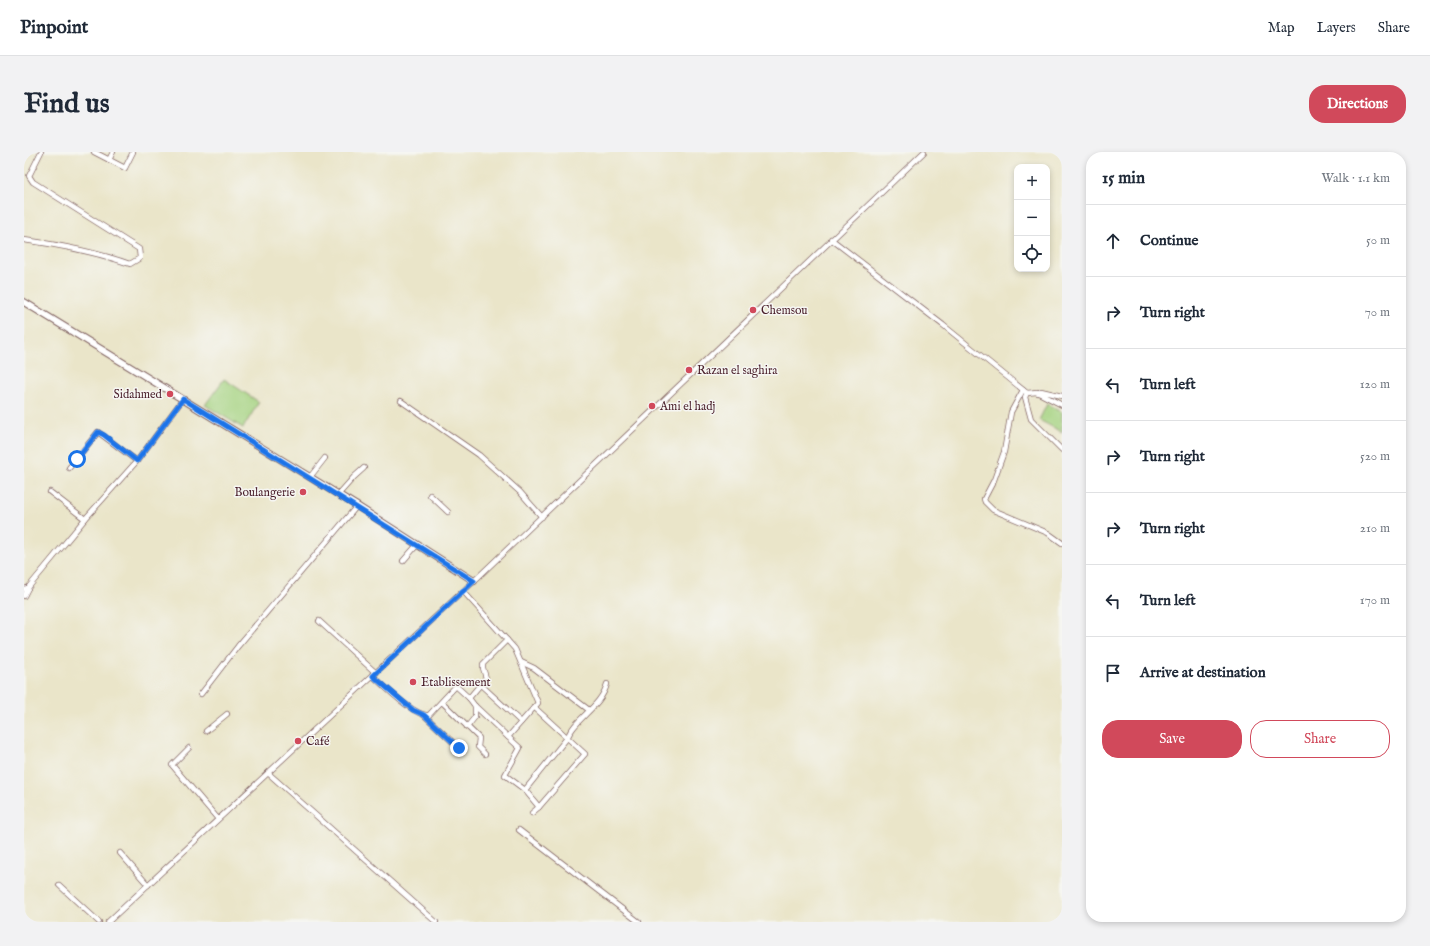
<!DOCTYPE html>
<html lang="en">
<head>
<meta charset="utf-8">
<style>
	body { margin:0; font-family:"IM FELL English",serif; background:#f2f2f3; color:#1f2937 }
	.controls { position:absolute; right:12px; top:12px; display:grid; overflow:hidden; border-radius:8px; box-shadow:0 2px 6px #0003 }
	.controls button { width:36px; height:36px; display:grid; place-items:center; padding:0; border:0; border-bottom:1px solid #e0e1e3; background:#fff; color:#1f2937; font:20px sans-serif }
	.stop { position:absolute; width:12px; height:12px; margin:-9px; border:3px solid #1a73e8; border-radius:50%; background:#fff }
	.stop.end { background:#1a73e8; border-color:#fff; box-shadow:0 1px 4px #0008 }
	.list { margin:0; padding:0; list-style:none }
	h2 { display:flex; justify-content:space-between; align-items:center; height:52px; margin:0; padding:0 16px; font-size:17px }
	h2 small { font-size:13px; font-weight:400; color:#747a83 }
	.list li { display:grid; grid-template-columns:26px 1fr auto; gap:12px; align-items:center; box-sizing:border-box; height:72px; padding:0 16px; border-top:1px solid #e0e1e3 }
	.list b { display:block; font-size:15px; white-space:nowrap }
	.list em { font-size:13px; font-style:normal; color:#747a83 }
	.actions { display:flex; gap:8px; padding:12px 16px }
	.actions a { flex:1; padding:9px 0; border:1px solid #d1495b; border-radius:16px; text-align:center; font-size:14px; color:#d1495b }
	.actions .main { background:#d1495b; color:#fff }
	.icon { flex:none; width:22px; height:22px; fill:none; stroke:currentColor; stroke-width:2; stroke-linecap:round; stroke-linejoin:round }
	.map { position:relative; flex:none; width:1038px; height:770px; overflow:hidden; border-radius:16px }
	header { display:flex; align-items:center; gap:24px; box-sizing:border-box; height:56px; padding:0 20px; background:#fff; border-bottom:1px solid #e0e1e3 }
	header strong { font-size:19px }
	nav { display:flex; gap:22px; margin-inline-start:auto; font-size:14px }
	.intro { display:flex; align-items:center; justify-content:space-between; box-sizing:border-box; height:96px; padding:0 24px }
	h1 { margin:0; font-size:28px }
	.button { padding:10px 18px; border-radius:16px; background:#d1495b; color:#fff; font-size:14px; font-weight:700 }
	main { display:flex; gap:24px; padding:0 24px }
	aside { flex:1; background:#fff; border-radius:16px; box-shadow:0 2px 6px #0003 }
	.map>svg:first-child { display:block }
</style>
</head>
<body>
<header>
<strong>Pinpoint</strong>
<nav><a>Map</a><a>Layers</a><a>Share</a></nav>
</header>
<div class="intro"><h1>Find us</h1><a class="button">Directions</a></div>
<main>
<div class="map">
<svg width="1038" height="770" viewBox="0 0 1038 770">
	<rect width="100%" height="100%" fill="#f6f6f2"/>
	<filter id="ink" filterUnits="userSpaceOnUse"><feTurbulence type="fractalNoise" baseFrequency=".025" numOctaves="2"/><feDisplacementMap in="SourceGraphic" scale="8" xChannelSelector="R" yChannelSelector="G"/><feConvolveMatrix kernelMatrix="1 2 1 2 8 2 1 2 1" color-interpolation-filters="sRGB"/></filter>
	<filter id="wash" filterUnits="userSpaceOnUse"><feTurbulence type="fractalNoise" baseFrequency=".012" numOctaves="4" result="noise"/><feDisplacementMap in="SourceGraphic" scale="16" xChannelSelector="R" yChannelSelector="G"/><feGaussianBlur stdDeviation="0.9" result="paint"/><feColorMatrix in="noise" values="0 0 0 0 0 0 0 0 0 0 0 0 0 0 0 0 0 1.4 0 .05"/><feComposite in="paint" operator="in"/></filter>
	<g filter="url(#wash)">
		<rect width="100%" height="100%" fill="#eae5c9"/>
		<!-- green -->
		<g fill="#a4d27f" stroke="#777855">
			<polygon points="200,227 235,250 219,276 181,253"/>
			<polygon points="1023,252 1038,260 1038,280 1015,268"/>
		</g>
	</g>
	<g filter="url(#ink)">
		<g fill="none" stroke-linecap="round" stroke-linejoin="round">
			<defs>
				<g id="minor">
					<polyline points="70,0 101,16 109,0"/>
					<polyline points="85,8 89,0"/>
					<polyline points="807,87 919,173 1003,241"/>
					<path d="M0 88C36 93 72 100 106 112L116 106 115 97 9 30 5 24 17 0"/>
					<polyline points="999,238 987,260 980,300 970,328 960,347 961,350 969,358 1024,381 1038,391"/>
					<polyline points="1014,241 1017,239 1038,244"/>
					<polyline points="377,249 455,303 496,340 518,365"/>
					<polyline points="1038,253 1013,240 1003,241 1001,245 1007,267 1038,298"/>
					<polyline points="45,316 74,280 113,309"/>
					<polyline points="286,325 301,306"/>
					<polyline points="26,340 61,367"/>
					<polyline points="314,343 330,325 340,316"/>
					<polyline points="406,343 424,360"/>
					<polyline points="379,409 393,393"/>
					<polyline points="0,437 4,436 8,431 61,367 113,309 159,247"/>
					<polyline points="439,439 491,497 514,551 484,585 451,554 445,546"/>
					<polyline points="0,444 4,436"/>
					<polyline points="295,469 352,521"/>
					<polyline points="497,510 510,516 565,558"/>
					<path d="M349 524C359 533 392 566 405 563L432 534 445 546 462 526 459 516V512L483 488"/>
					<polyline points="457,533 497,570"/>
					<polyline points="177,542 214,494 333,354"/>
					<polyline points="418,550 455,586 454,595 461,602"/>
					<polyline points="510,555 561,602 515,655"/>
					<polyline points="400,563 435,596"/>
					<polyline points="443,575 451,565 451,554"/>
					<polyline points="182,579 203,562"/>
					<polyline points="484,585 496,596 481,623 501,638 515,655 508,661"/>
					<polyline points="165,596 148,613 194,667"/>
					<polyline points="244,621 412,770"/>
					<path d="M501 638 543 586C552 565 577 555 583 532"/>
					<polyline points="495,678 615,770"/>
					<polyline points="96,701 124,733"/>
					<polyline points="35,733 75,770"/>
					<polyline points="84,770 450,429 900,0"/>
				</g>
				<polyline id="major" points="0,150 333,354 450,429"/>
			</defs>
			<!-- minor casing -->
			<use href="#minor" stroke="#826462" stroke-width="6"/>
			<!-- major casing -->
			<use href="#major" stroke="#826462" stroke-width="8"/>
			<!-- minor -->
			<use href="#minor" stroke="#fff" stroke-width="4.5"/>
			<!-- major -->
			<use href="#major" stroke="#fff" stroke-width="6"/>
		</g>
	</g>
	<g fill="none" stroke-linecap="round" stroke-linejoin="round" filter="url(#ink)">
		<!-- route -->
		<polyline stroke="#1a73e8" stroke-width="5" points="53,307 74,280 80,283 113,309 159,247 450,429 349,524 389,558 400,563 435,596"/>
	</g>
	<!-- markers -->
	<g fill="#d1495b" stroke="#f6f6f2" stroke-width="1.5">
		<circle cx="729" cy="158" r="4"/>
		<circle cx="665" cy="218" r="4"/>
		<circle cx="146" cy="242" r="4"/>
		<circle cx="628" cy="254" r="4"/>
		<circle cx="279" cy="340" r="4"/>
		<circle cx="389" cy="530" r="4"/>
		<circle cx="274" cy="589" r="4"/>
	</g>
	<g text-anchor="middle" stroke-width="3" stroke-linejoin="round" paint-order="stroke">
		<!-- poi labels -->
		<g font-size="12" fill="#4a1f2b" stroke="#f6f6f2" text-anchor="start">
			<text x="737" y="162">Chemsou</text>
			<text x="673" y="222">Razan el saghira</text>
			<text x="138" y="246" text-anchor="end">Sidahmed</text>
			<text x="636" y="258">Ami el hadj</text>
			<text x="271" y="344" text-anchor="end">Boulangerie</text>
			<text x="397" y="534">Etablissement</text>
			<text x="282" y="593">Café</text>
		</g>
	</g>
</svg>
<div class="controls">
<button>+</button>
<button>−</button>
<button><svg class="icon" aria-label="locate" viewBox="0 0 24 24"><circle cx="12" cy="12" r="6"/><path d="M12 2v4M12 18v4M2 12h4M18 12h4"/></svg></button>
</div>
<div class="stop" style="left:53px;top:307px"></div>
<div class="stop end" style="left:435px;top:596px"></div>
</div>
<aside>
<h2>15 min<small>Walk · 1.1 km</small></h2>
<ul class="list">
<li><svg class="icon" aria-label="ahead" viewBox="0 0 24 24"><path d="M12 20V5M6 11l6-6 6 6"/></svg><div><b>Continue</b></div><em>50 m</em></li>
<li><svg class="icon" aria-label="right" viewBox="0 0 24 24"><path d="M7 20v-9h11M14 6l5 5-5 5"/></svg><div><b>Turn right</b></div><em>70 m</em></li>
<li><svg class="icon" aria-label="left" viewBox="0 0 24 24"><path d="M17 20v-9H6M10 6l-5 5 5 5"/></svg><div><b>Turn left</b></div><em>120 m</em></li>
<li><svg class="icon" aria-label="right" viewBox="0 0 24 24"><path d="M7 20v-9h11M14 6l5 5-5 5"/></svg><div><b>Turn right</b></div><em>520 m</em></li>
<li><svg class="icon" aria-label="right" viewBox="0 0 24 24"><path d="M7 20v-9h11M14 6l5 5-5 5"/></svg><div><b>Turn right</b></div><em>210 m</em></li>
<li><svg class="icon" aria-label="left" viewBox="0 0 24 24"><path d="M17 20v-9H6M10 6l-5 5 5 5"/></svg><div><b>Turn left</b></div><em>170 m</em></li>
<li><svg class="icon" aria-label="arrive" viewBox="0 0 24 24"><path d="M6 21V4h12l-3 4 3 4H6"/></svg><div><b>Arrive at destination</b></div></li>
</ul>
<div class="actions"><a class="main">Save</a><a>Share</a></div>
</aside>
</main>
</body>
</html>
